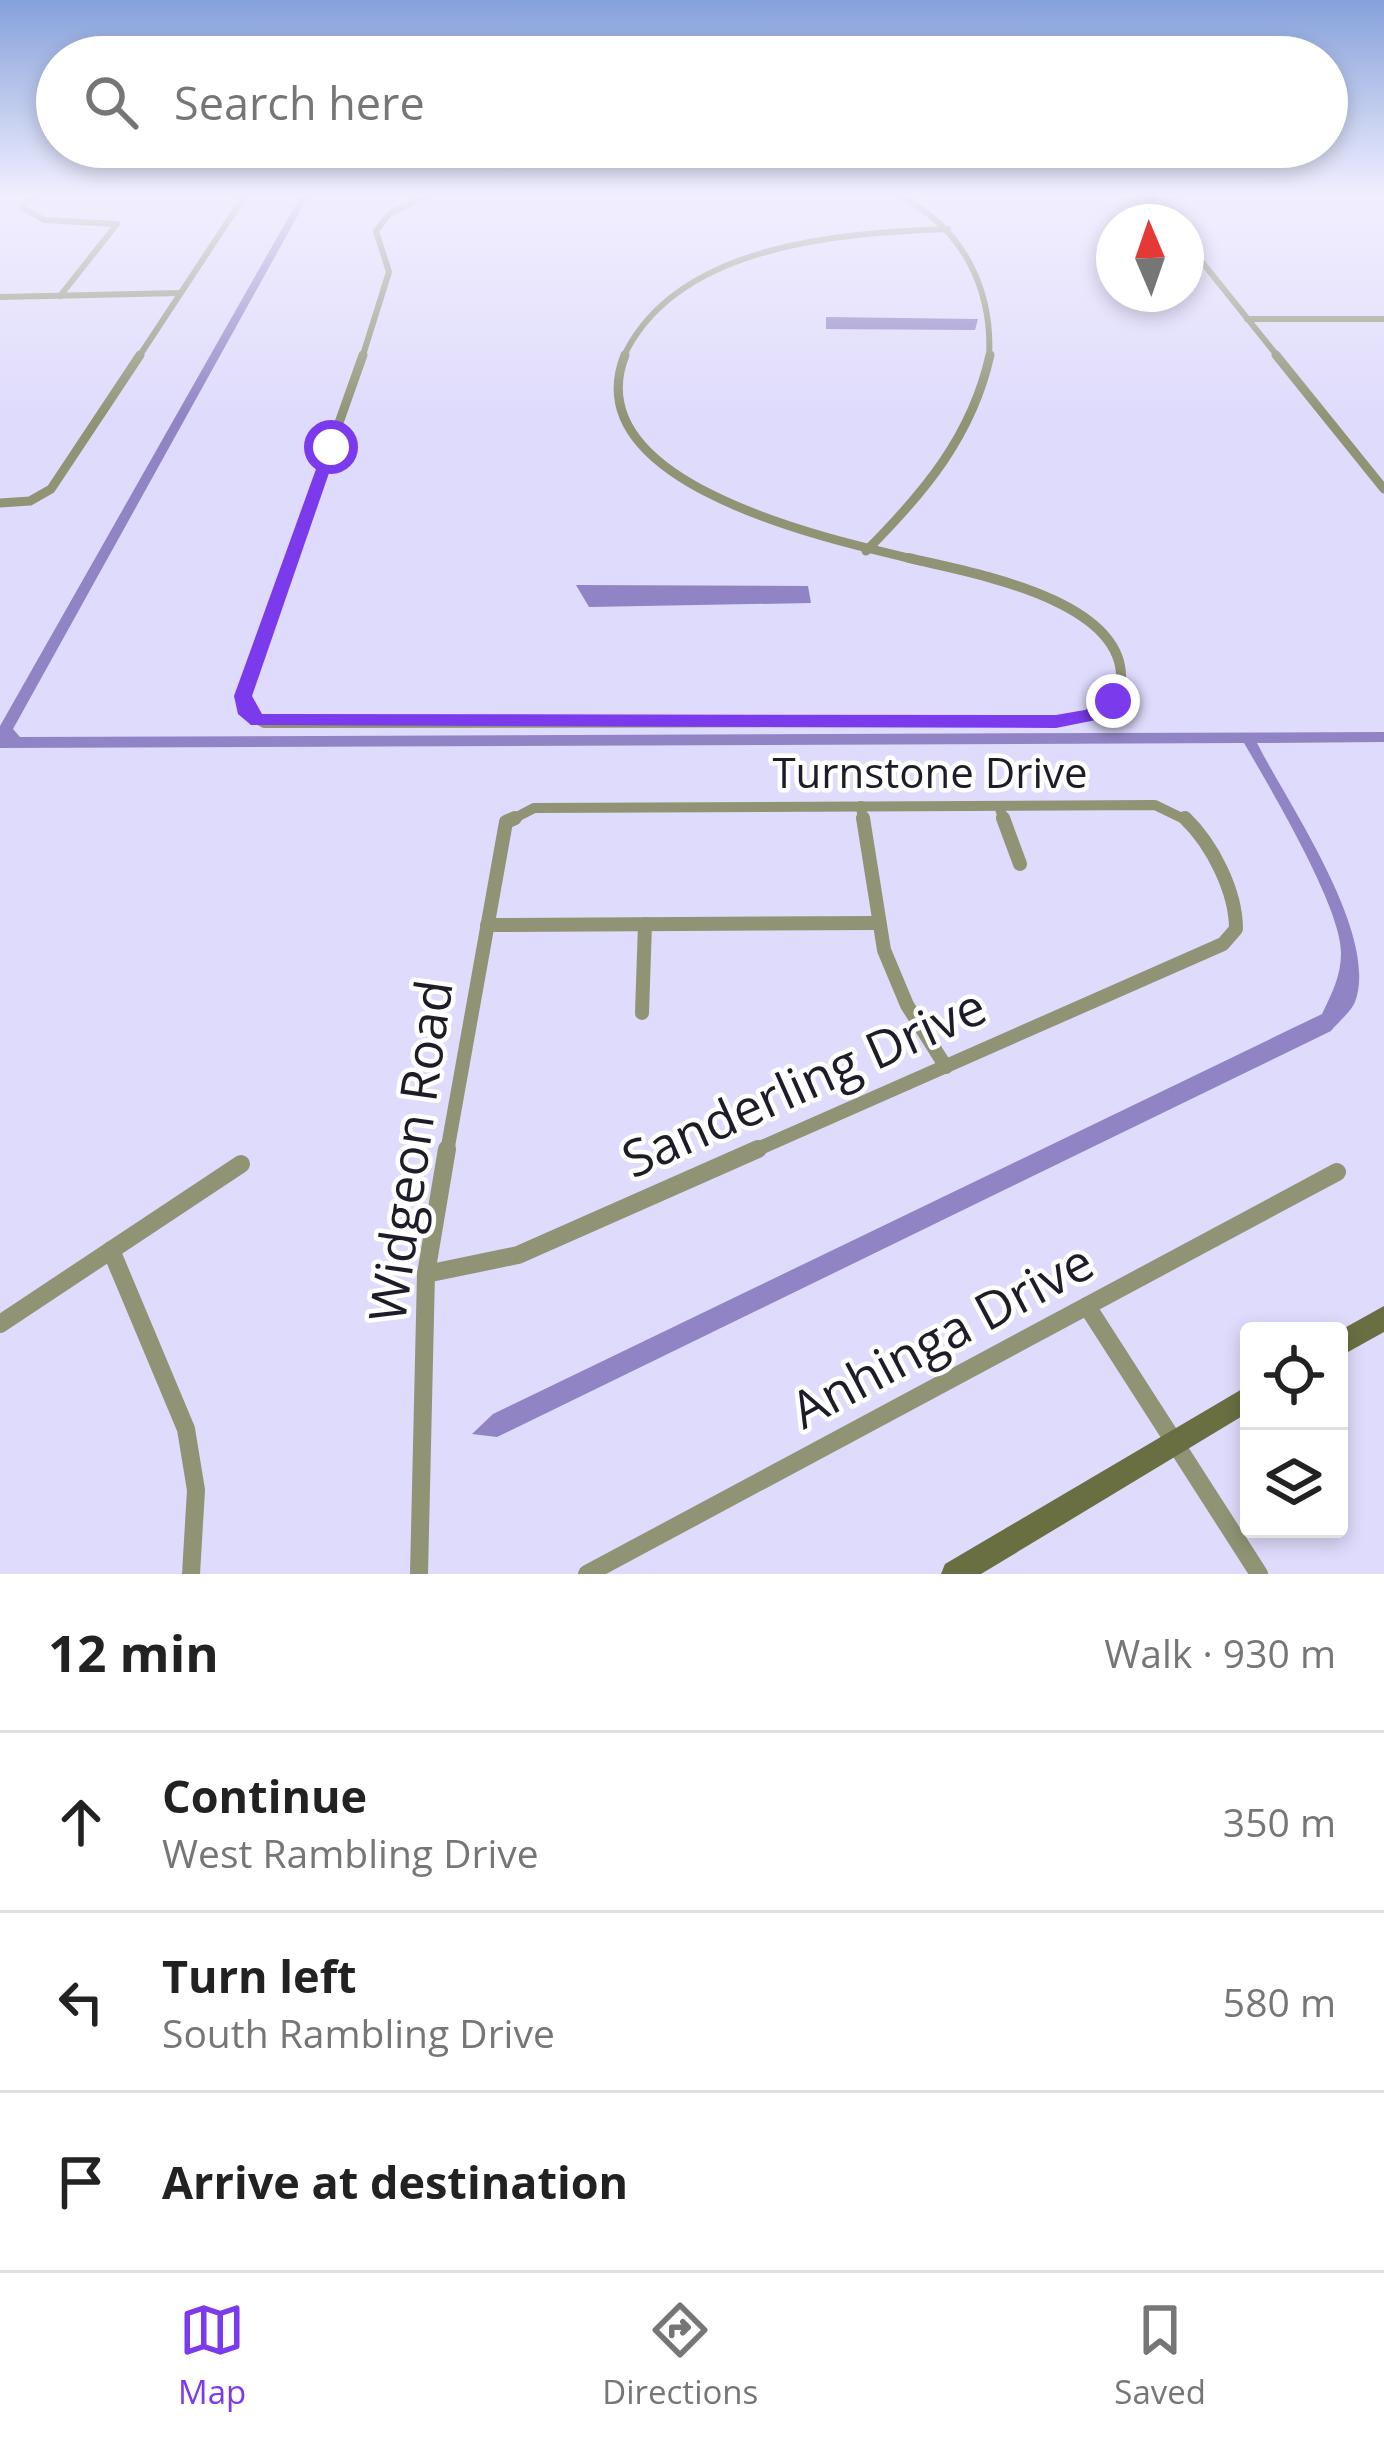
<!DOCTYPE html>
<html lang="en">
<head>
<meta charset="utf-8">
<style>
	body { margin:0; font-family:"Open Sans",sans-serif; background:#f2f2f2; color:#222 }
	.controls { position:absolute; right:36px; bottom:36px; display:grid; overflow:hidden; border-radius:12px; box-shadow:0 6px 18px #0003 }
	.controls button { width:108px; height:108px; display:grid; place-items:center; padding:0; border:0; border-bottom:3px solid #e0e0e0; background:#fff; color:#222; font:60px sans-serif }
	.compass { position:absolute; left:1096px; top:204px; width:108px; height:108px; border-radius:50%; background:#fff; box-shadow:0 6px 18px #0003; rotate:358deg }
	.stop { position:absolute; width:36px; height:36px; margin:-27px; border:9px solid #7c3aed; border-radius:50%; background:#fff }
	.stop.end { background:#7c3aed; border-color:#fff; box-shadow:0 3px 12px #0008 }
	.list { margin:0; padding:0; list-style:none }
	h2 { display:flex; justify-content:space-between; align-items:center; height:156px; margin:0; padding:0 48px; font-size:51px }
	h2 small { font-size:39px; font-weight:400; color:#767676 }
	.list li { display:grid; grid-template-columns:78px 1fr auto; gap:36px; align-items:center; box-sizing:border-box; height:180px; padding:0 48px; border-top:3px solid #e0e0e0 }
	.list b { display:block; font-size:45px; white-space:nowrap }
	.list p { margin:0; font-size:39px; white-space:nowrap; color:#767676 }
	.list em { font-size:39px; font-style:normal; color:#767676 }
	.icon { flex:none; width:66px; height:66px; fill:none; stroke:currentColor; stroke-width:2; stroke-linecap:round; stroke-linejoin:round }
	.map { position:relative; flex:none; width:1384px; height:1574px; overflow:hidden }
	.search { position:absolute; background:#fff; box-shadow:0 6px 18px #0003; left:36px; right:36px; top:36px; height:132px; display:flex; align-items:center; gap:30px; box-sizing:border-box; padding:0 42px; border-radius:66px; color:#767676; font-size:45px }
	.sheet { height:696px; background:#fff }
	nav { display:flex; justify-content:space-around; align-items:center; box-sizing:border-box; height:168px; border-top:3px solid #e0e0e0; background:#fff; font-size:33px; color:#767676 }
	nav a { display:grid; justify-items:center; gap:6px }
	nav .on { color:#7c3aed }
	.map>svg:first-child { display:block }
</style>
</head>
<body>
<div class="map">
<svg width="1384" height="1574" viewBox="0 0 1384 1574">
	<rect width="100%" height="100%" fill="#dfdbfc"/>
	<!-- water -->
	<g fill="#9084c5">
		<path d="M300 197H308L13 729 20 737 1384 732V742L1257 743C1288 804 1380 935 1355 1002 1351 1012 1338 1022 1331 1031L497 1437 472 1434 493 1414 1322 1014C1332 993 1341 976 1341 953 1342 908 1269 786 1244 743L0 748V726Z"/>
		<polygon points="826,317 978,319 975,330 826,329"/>
		<polygon points="576,585 808,586 811,603 589,607"/>
	</g>
	<g fill="none" stroke-linecap="round" stroke-linejoin="round">
		<!-- street-far4 -->
		<g stroke="#909475" stroke-width="6">
			<polyline points="31,197 22,207 44,220 117,224 60,296"/>
			<path d="M902 197C963 229 993 289 989 358"/>
			<polyline points="1151,197 1171,222"/>
			<polyline points="1186,242 1279,358"/>
			<polyline points="0,297 180,293"/>
			<polyline points="1247,319 1384,319"/>
			<polyline points="138,358 244,197"/>
			<polyline points="362,358 389,272 376,231 389,214 425,197"/>
			<path d="M623 358C675 244 841 233 948 229"/>
		</g>
		<!-- street-far3 -->
		<g stroke="#909475" stroke-width="9">
			<path d="M625 355C573 486 837 541 921 561"/>
			<polyline points="1276,355 1384,489"/>
			<polyline points="0,503 30,501 51,489 140,355"/>
			<path d="M866 551C924 493 972 436 990 355"/>
			<polyline points="290,561 363,355"/>
		</g>
		<!-- street-far2 -->
		<g stroke="#909475" stroke-width="10">
			<path d="M291 558 243 696 248 714 264 723 1056 722C1081 717 1119 712 1121 681 1126 598 966 572 909 558"/>
			<polyline points="861,806 863,821"/>
			<polyline points="999,806 1004,821"/>
			<polyline points="509,821 534,808 1155,805 1188,821"/>
		</g>
		<!-- street-far1 -->
		<g stroke="#909475" stroke-width="14">
			<polyline points="863,818 884,950 907,1005 946,1067"/>
			<polyline points="1003,818 1020,864"/>
			<polyline points="487,925 878,923"/>
			<polyline points="642,1013 645,924"/>
			<polyline points="447,1152 506,822 515,818"/>
			<path d="M751 1152 1223 944 1236 929C1236 891 1212 844 1185 818"/>
		</g>
		<!-- street -->
		<g stroke="#909475" stroke-width="18">
			<polyline points="111,1250 186,1429 196,1490 191,1574"/>
			<polyline points="426,1274 447,1149"/>
			<polyline points="426,1274 518,1255 758,1149"/>
			<polyline points="1087,1306 1259,1574"/>
			<polyline points="0,1324 241,1164"/>
			<polyline points="419,1574 426,1274"/>
			<polyline points="587,1574 1337,1172"/>
		</g>
		<!-- secondary -->
		<g fill="#6a6f42" fill-rule="evenodd">
			<polygon points="1384,1306 1384,1332 1339,1357 1339,1331"/>
			<polygon points="1249,1385 1249,1412 981,1574 941,1574 945,1564"/>
		</g>
	</g>
	<!-- sky -->
	<linearGradient id="sky" x2="0" y2="1"><stop stop-color="#85a1da"/><stop offset="0.47" stop-color="#f1effe"/><stop offset="1" stop-color="#f1effe" stop-opacity="0"/></linearGradient>
	<rect width="1384" height="417" fill="url(#sky)"/>
	<!-- route -->
	<polygon fill="#7c3aed" points="331,443 338,447 252,696 262,714 1056,715 1085,710 1113,695 1122,701 1096,720 1056,728 251,725 238,714 234,696 324,447"/>
	<g text-anchor="middle" stroke-width="9" stroke-linejoin="round" paint-order="stroke">
		<!-- street labels -->
		<g font-size="42" fill="#1e1c28" stroke="#fff">
			<text x="930" y="788">Turnstone Drive</text>
		</g>
		<!-- near-street labels -->
		<g font-size="51" fill="#1e1c28" stroke="#fff">
			<text transform="translate(804 1083) rotate(-24)" y="18">Sanderling Drive</text>
			<text transform="translate(411 1151) rotate(-82)" y="18">Widgeon Road</text>
			<text transform="translate(942 1336) rotate(-28)" y="18">Anhinga Drive</text>
		</g>
	</g>
</svg>
<div class="controls">
<button><svg class="icon" aria-label="locate" viewBox="0 0 24 24"><circle cx="12" cy="12" r="6"/><path d="M12 2v4M12 18v4M2 12h4M18 12h4"/></svg></button>
<button><svg class="icon" aria-label="layers" viewBox="0 0 24 24"><path d="M12 4l9 5-9 5-9-5zM3 14l9 5 9-5"/></svg></button>
</div>
<svg class="compass" viewBox="-18 -18 36 36"><path d="M0-13l5 13h-10z" fill="#e53935"/><path d="M0 13l5-13h-10z" fill="#767676"/></svg>
<div class="stop" style="left:331px;top:447px"></div>
<div class="stop end" style="left:1113px;top:701px"></div>
<div class="search"><svg class="icon" aria-label="search" viewBox="0 0 24 24"><circle cx="10" cy="10" r="6"/><path d="M15 15l6 6"/></svg>Search here</div>
</div>
<section class="sheet">
<h2>12 min<small>Walk · 930 m</small></h2>
<ul class="list">
<li><svg class="icon" aria-label="ahead" viewBox="0 0 24 24"><path d="M12 20V5M6 11l6-6 6 6"/></svg><div><b>Continue</b><p>West Rambling Drive</p></div><em>350 m</em></li>
<li><svg class="icon" aria-label="left" viewBox="0 0 24 24"><path d="M17 20v-9H6M10 6l-5 5 5 5"/></svg><div><b>Turn left</b><p>South Rambling Drive</p></div><em>580 m</em></li>
<li><svg class="icon" aria-label="arrive" viewBox="0 0 24 24"><path d="M6 21V4h12l-3 4 3 4H6"/></svg><div><b>Arrive at destination</b></div></li>
</ul>
</section>
<nav>
<a class="on"><svg class="icon" aria-label="map" viewBox="0 0 24 24"><path d="M3 6l6-2 6 2 6-2v14l-6 2-6-2-6 2zM9 4v14M15 6v14"/></svg>Map</a>
<a><svg class="icon" aria-label="directions" viewBox="0 0 24 24"><path d="M12 3l9 9-9 9-9-9zM9 14v-3h6M13 9l2 2-2 2"/></svg>Directions</a>
<a><svg class="icon" aria-label="saved" viewBox="0 0 24 24"><path d="M7 4h10v16l-5-4-5 4z"/></svg>Saved</a>
</nav>
</body>
</html>
